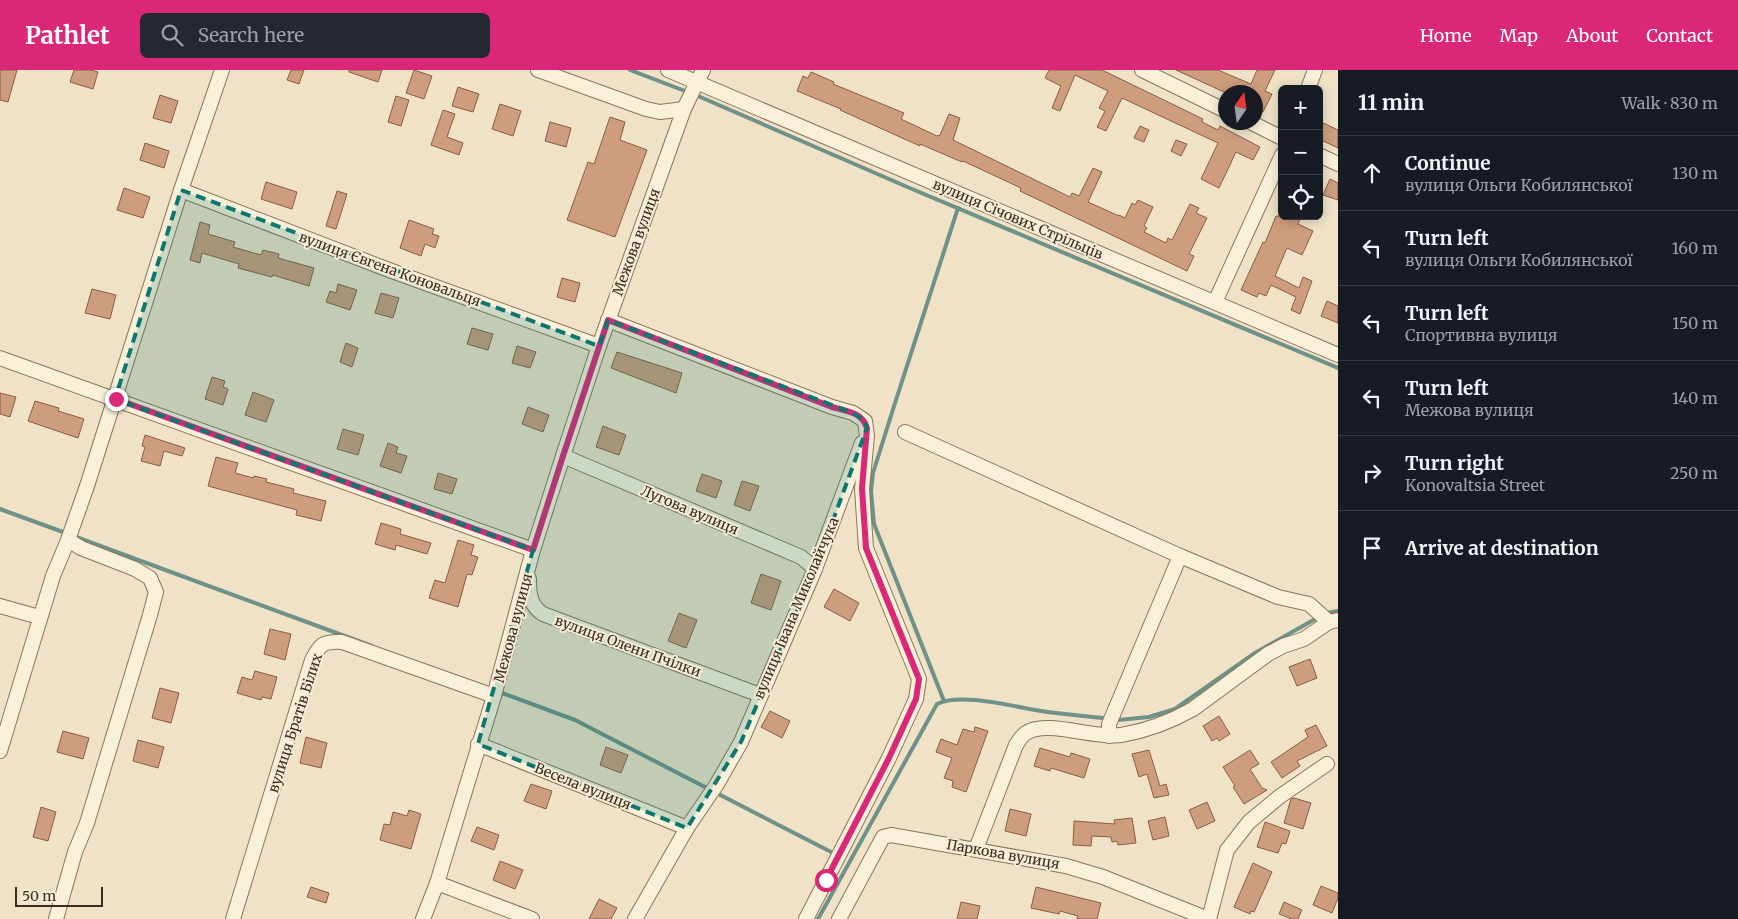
<!DOCTYPE html>
<html lang="en">
<head>
<meta charset="utf-8">
<style>
	body { margin:0; font-family:Merriweather,serif; background:#242831; color:#f1f3f6 }
	.controls { position:absolute; right:15px; top:15px; display:grid; overflow:hidden; border-radius:8px; box-shadow:0 2px 12px #0003 }
	.controls button { width:45px; height:45px; display:grid; place-items:center; padding:0; border:0; border-bottom:1px solid #363941; background:#171b24; color:#f1f3f6; font:25px sans-serif }
	.compass { position:absolute; left:1218px; top:15px; width:45px; height:45px; border-radius:50%; background:#171b24; box-shadow:0 2px 12px #0003; rotate:13deg }
	.scale { position:absolute; left:15px; bottom:12px; width:88px; box-sizing:border-box; padding-left:5px; border:2px solid #3b2c20; border-top:0; font-size:14px; line-height:18px; white-space:nowrap; color:#3b2c20; -webkit-text-stroke:4px #f6ecd6; paint-order:stroke }
	.stop { position:absolute; width:15px; height:15px; margin:-11px; border:4px solid #db2777; border-radius:50%; background:#fff }
	.stop.end { background:#db2777; border-color:#fff; box-shadow:0 1px 5px #0008 }
	.list { margin:0; padding:0; list-style:none }
	h2 { display:flex; justify-content:space-between; align-items:center; height:65px; margin:0; padding:0 20px; font-size:21px }
	h2 small { font-size:16px; font-weight:400; color:#9ea1a6 }
	.list li { display:grid; grid-template-columns:32px 1fr auto; gap:15px; align-items:center; box-sizing:border-box; height:75px; padding:0 20px; border-top:1px solid #363941 }
	.list b { display:block; font-size:19px; white-space:nowrap }
	.list p { margin:0; font-size:16px; white-space:nowrap; color:#9ea1a6 }
	.list em { font-size:16px; font-style:normal; color:#9ea1a6 }
	.icon { flex:none; width:28px; height:28px; fill:none; stroke:currentColor; stroke-width:2; stroke-linecap:round; stroke-linejoin:round }
	.map { position:relative; flex:none; width:1338px; height:849px; overflow:hidden }
	header { display:flex; align-items:center; gap:30px; box-sizing:border-box; height:70px; padding:0 25px; background:#db2777; color:#fff }
	header strong { font-size:24px }
	nav { display:flex; gap:28px; margin-inline-start:auto; font-size:18px }
	.search { width:350px; height:45px; background:#242831; display:flex; align-items:center; gap:12px; box-sizing:border-box; padding:0 18px; border-radius:8px; color:#9ea1a6; font-size:19px }
	main { display:flex }
	aside { flex:1; background:#171b24 }
	.map>svg:first-child { display:block }
</style>
</head>
<body>
<header>
<strong>Pathlet</strong>
<div class="search"><svg class="icon" aria-label="search" viewBox="0 0 24 24"><circle cx="10" cy="10" r="6"/><path d="M15 15l6 6"/></svg>Search here</div>
<nav><a>Home</a><a>Map</a><a>About</a><a>Contact</a></nav>
</header>
<main>
<div class="map">
<svg width="1338" height="849" viewBox="0 0 1338 849">
	<rect width="100%" height="100%" fill="#efe2c7"/>
	<g fill="none" stroke-linecap="round" stroke-linejoin="round">
		<!-- stream -->
		<g stroke="#6e9188" stroke-width="4">
			<polyline points="630,0 685,21"/>
			<polyline points="698,26 912,119 1338,298"/>
			<polyline points="0,439 63,462"/>
			<polyline points="76,467 372,576"/>
			<polyline points="1327,543 1338,541"/>
			<polyline points="502,623 575,650 835,784"/>
			<polyline points="944,631 874,454 871,421 873,403 895,333 958,138"/>
			<polyline points="1118,650 1149,647 1175,639 1255,583 1317,548"/>
			<path d="M818 849 937 634C960 622 1015 637 1041 641 1062 644 1083 646 1103 648"/>
		</g>
	</g>
	<!-- building -->
	<g fill="#cd9d7d" stroke="#8a5d42">
		<polygon points="0,0 17,0 8,32 0,30"/>
		<polygon points="74,0 91,0 98,2 93,19 70,12"/>
		<polygon points="291,0 304,0 299,14 287,10"/>
		<polygon points="349,0 382,0 378,12 349,2"/>
		<polygon points="414,0 432,6 424,29 406,23"/>
		<polygon points="1049,0 1102,0 1203,49 1202,52 1218,60 1220,56 1260,77 1253,90 1236,82 1219,118 1201,109 1218,73 1122,28 1106,61 1097,57 1105,41 1099,38 1108,21 1075,5 1060,41 1052,38 1061,16 1045,8"/>
		<polygon points="1176,0 1218,0 1251,14 1257,0 1275,0 1265,21 1272,24 1263,42 1257,38 1256,42 1256,22 1224,22"/>
		<polygon points="811,2 834,12 833,14 904,43 901,49 937,66 940,65 949,44 960,48 953,70 1070,127 1072,123 1079,126 1093,98 1102,102 1088,132 1119,146 1119,145 1125,148 1132,133 1135,135 1138,130 1153,137 1144,156 1147,158 1144,162 1166,173 1168,168 1172,170 1190,134 1199,138 1196,143 1207,148 1189,184 1194,186 1187,201 1020,121 1021,118 963,91 962,92 920,74 920,76 840,40 841,39 797,21 803,6 808,8"/>
		<polygon points="458,17 479,24 473,42 452,36"/>
		<polygon points="160,25 178,31 171,53 153,48"/>
		<polygon points="396,26 409,30 401,56 388,52"/>
		<polygon points="500,34 521,41 513,66 492,59"/>
		<polygon points="443,40 455,44 447,67 463,73 459,85 431,75"/>
		<polygon points="610,47 625,52 620,70 647,80 615,167 567,150 588,92 594,94"/>
		<polygon points="1319,51 1338,60 1338,78 1319,69"/>
		<polygon points="550,52 571,58 566,77 545,71"/>
		<polygon points="1140,56 1149,60 1144,72 1134,68"/>
		<polygon points="1176,70 1187,74 1181,86 1171,81"/>
		<polygon points="145,73 169,81 164,98 140,90"/>
		<polygon points="1330,109 1338,113 1338,130 1323,125"/>
		<polygon points="266,112 297,122 292,139 261,129"/>
		<polygon points="124,118 150,127 143,148 117,140"/>
		<polygon points="337,121 347,124 336,159 326,156"/>
		<polygon points="1276,146 1301,146 1298,154 1313,161 1302,185 1287,178 1275,206 1299,218 1303,207 1312,211 1300,244 1291,240 1296,227 1271,215 1266,226 1259,223 1257,227 1241,220 1263,172 1265,173"/>
		<polygon points="409,150 434,159 432,164 439,166 435,178 425,174 421,186 400,178"/>
		<polygon points="200,152 210,155 208,164 235,172 233,177 261,185 263,180 279,184 278,188 314,198 309,216 273,205 272,207 238,198 239,194 202,183 200,193 190,190"/>
		<polygon points="562,208 580,213 575,232 557,227"/>
		<polygon points="338,214 357,220 350,240 326,232 330,221 336,223"/>
		<polygon points="92,219 116,225 110,249 85,243"/>
		<polygon points="381,223 399,228 393,248 375,243"/>
		<polygon points="1327,231 1338,236 1338,253 1321,246"/>
		<polygon points="472,258 493,264 488,280 467,274"/>
		<polygon points="346,273 358,278 352,297 340,292"/>
		<polygon points="517,276 536,282 530,298 512,293"/>
		<polygon points="617,282 682,303 676,323 611,298"/>
		<polygon points="212,307 225,311 223,317 228,319 223,335 205,329"/>
		<polygon points="253,322 274,330 266,352 245,345"/>
		<polygon points="0,323 16,327 10,347 0,344"/>
		<polygon points="35,331 59,338 58,341 84,349 78,368 28,351"/>
		<polygon points="528,337 549,345 543,362 522,354"/>
		<polygon points="603,356 626,365 619,385 596,377"/>
		<polygon points="343,359 364,365 358,385 337,379"/>
		<polygon points="145,365 185,378 182,386 164,381 160,396 141,391 145,377 142,376"/>
		<polygon points="388,373 398,377 396,383 407,386 401,403 380,396"/>
		<polygon points="216,387 238,393 235,403 253,408 254,406 267,409 266,412 294,419 293,423 326,431 321,451 296,445 297,440 208,416"/>
		<polygon points="438,403 457,409 452,424 434,419"/>
		<polygon points="702,404 722,411 716,428 696,421"/>
		<polygon points="742,411 759,416 750,441 734,435"/>
		<polygon points="381,453 401,459 400,464 431,473 427,484 396,475 395,480 375,474"/>
		<polygon points="458,470 474,475 471,485 478,487 472,505 467,504 458,537 429,528 435,510 445,513"/>
		<polygon points="761,504 781,511 771,540 751,533"/>
		<polygon points="834,519 859,533 850,551 824,537"/>
		<polygon points="679,543 697,550 686,578 668,571"/>
		<polygon points="270,559 291,564 285,590 264,584"/>
		<polygon points="1310,589 1317,608 1297,616 1289,597"/>
		<polygon points="255,601 277,607 271,629 262,627 261,630 237,623 242,607 252,610"/>
		<polygon points="160,618 179,623 171,653 152,648"/>
		<polygon points="770,641 790,651 782,668 761,657"/>
		<polygon points="1219,646 1230,664 1219,671 1217,668 1212,671 1203,656"/>
		<polygon points="1316,655 1327,676 1297,691 1300,696 1282,708 1271,692 1308,667 1305,660"/>
		<polygon points="975,657 988,661 966,722 952,717 953,711 944,708 952,688 936,682 941,669 957,675 963,659 974,662"/>
		<polygon points="63,661 89,668 83,689 57,682"/>
		<polygon points="306,667 327,673 321,698 300,693"/>
		<polygon points="138,670 164,677 158,698 133,691"/>
		<polygon points="606,677 628,685 621,703 600,695"/>
		<polygon points="1040,678 1070,687 1071,683 1090,689 1084,708 1051,698 1050,701 1034,696"/>
		<polygon points="1149,680 1160,716 1166,714 1169,725 1154,728 1147,704 1139,707 1132,684"/>
		<polygon points="1250,680 1259,694 1250,699 1262,718 1267,720 1244,734 1233,717 1235,716 1223,697"/>
		<polygon points="531,714 552,721 546,739 524,731"/>
		<polygon points="1294,728 1311,733 1303,759 1284,753 1291,729"/>
		<polygon points="1207,732 1215,751 1197,759 1189,740"/>
		<polygon points="41,737 56,742 48,771 33,767"/>
		<polygon points="1010,739 1031,744 1026,766 1005,761"/>
		<polygon points="409,740 421,744 411,779 380,770 384,754 390,755 393,742 407,746"/>
		<polygon points="1165,747 1169,766 1153,770 1148,751"/>
		<polygon points="1132,748 1136,773 1118,775 1117,771 1112,772 1111,767 1092,766 1091,776 1073,775 1074,751 1115,754 1114,750"/>
		<polygon points="1265,752 1290,761 1286,774 1282,773 1278,783 1257,777"/>
		<polygon points="477,757 499,765 494,780 471,771"/>
		<polygon points="500,791 523,800 515,819 493,810"/>
		<polygon points="1253,793 1272,802 1254,842 1251,841 1250,844 1234,837"/>
		<polygon points="1321,816 1338,823 1338,828 1332,843 1313,835"/>
		<polygon points="311,817 329,823 326,833 307,827"/>
		<polygon points="1036,817 1101,833 1097,849 1077,849 1078,846 1060,841 1059,844 1031,838"/>
		<polygon points="599,829 617,838 611,849 589,849"/>
		<polygon points="961,832 980,836 977,849 957,849"/>
		<polygon points="1284,832 1302,840 1298,849 1292,849 1279,844"/>
	</g>
	<g fill="none" stroke-linecap="round" stroke-linejoin="round">
		<defs>
			<g id="minor">
				<polyline points="538,0 646,39 660,42 684,39"/>
				<polyline points="668,0 1338,285"/>
				<polyline points="1142,0 1226,41"/>
				<polyline points="1308,19 1315,0"/>
				<polyline points="1250,52 1282,68"/>
				<polyline points="1319,85 1338,94"/>
				<polyline points="181,120 389,200 599,276"/>
				<polyline points="1215,232 1282,85"/>
				<polyline points="608,250 832,337 853,343 865,351 867,366 862,419 866,478 919,609 916,629 889,688 806,849"/>
				<polyline points="0,288 533,480"/>
				<polyline points="905,362 1180,486 1278,527 1309,534 1329,552"/>
				<polyline points="563,386 801,487 815,499"/>
				<path d="M529 509C529 523 530 536 543 544L760 625"/>
				<polyline points="0,536 39,547"/>
				<polyline points="1109,666 1109,654 1180,486"/>
				<polyline points="478,674 687,758"/>
				<polyline points="0,681 53,506 68,470 87,416 181,120 222,0"/>
				<path d="M976 779 1016 675C1019 671 1021 666 1026 663 1046 649 1094 669 1121 665 1145 661 1172 651 1193 639L1268 584 1283 576 1304 569 1329 552 1338 550"/>
				<polyline points="437,813 532,849"/>
				<polyline points="56,849 75,782 87,753 150,545 156,522 150,508 135,499 81,478 68,470"/>
				<path d="M233 849 312 590C320 574 323 571 342 572L494 626"/>
				<polyline points="423,849 437,813 494,626 533,480 563,386 599,276 684,39 703,0"/>
				<polyline points="635,849 687,758 717,714 741,672 815,499 862,373"/>
				<polyline points="839,849 883,767 891,765 1066,796 1103,807 1208,849"/>
				<polyline points="1209,849 1227,780 1249,752 1279,727 1327,694"/>
			</g>
		</defs>
		<!-- minor casing -->
		<use href="#minor" stroke="#8b745c" stroke-width="16"/>
		<!-- minor -->
		<use href="#minor" stroke="#f9f0da" stroke-width="14"/>
	</g>
	<g fill="none" stroke-linecap="round" stroke-linejoin="round">
		<!-- route -->
		<path stroke="#db2777" stroke-width="6" d="M116 329 533 480 563 386 608 250 832 337C846 341 862 342 867 358L862 418 866 478 919 609 916 629 889 688 826 810"/>
	</g>
	<!-- marked area -->
	<path fill="#0f766e" fill-opacity="0.2" stroke="#0f766e" stroke-width="4" stroke-dasharray="10 6" stroke-linejoin="round" d="M181 120 599 276 608 250 853 343 865 351 867 358 815 499 741 672 687 758 478 674 533 480 115 329Z"/>
	<g text-anchor="middle" stroke-width="4" stroke-linejoin="round" paint-order="stroke">
		<!-- street labels -->
		<g font-size="14" fill="#3b2c20" stroke="#f6ecd6">
			<text transform="translate(1018 149) rotate(23)" y="5">вулиця Січових Стрільців</text>
			<text transform="translate(636 172) rotate(-70)" y="5">Межова вулиця</text>
			<text transform="translate(390 199) rotate(20)" y="5">вулиця Євгена Коновальця</text>
			<text transform="translate(690 440) rotate(23)" y="5">Лугова вулиця</text>
			<text transform="translate(796 538) rotate(-67)" y="5">вулиця Івана Миколайчука</text>
			<text transform="translate(513 558) rotate(-75)" y="5">Межова вулиця</text>
			<text transform="translate(628 576) rotate(20)" y="5">вулиця Олени Пчілки</text>
			<text transform="translate(295 653) rotate(-72)" y="5">вулиця Братів Білих</text>
			<text transform="translate(583 716) rotate(22)" y="5">Весела вулиця</text>
			<text transform="translate(1003 784) rotate(10)" y="5">Паркова вулиця</text>
		</g>
	</g>
</svg>
<div class="controls">
<button>+</button>
<button>−</button>
<button><svg class="icon" aria-label="locate" viewBox="0 0 24 24"><circle cx="12" cy="12" r="6"/><path d="M12 2v4M12 18v4M2 12h4M18 12h4"/></svg></button>
</div>
<svg class="compass" viewBox="-18 -18 36 36"><path d="M0-13l5 13h-10z" fill="#e53935"/><path d="M0 13l5-13h-10z" fill="#9ea1a6"/></svg>
<div class="scale">50 m</div>
<div class="stop" style="left:826px;top:810px"></div>
<div class="stop end" style="left:116px;top:329px"></div>
</div>
<aside>
<h2>11 min<small>Walk · 830 m</small></h2>
<ul class="list">
<li><svg class="icon" aria-label="ahead" viewBox="0 0 24 24"><path d="M12 20V5M6 11l6-6 6 6"/></svg><div><b>Continue</b><p>вулиця Ольги Кобилянської</p></div><em>130 m</em></li>
<li><svg class="icon" aria-label="left" viewBox="0 0 24 24"><path d="M17 20v-9H6M10 6l-5 5 5 5"/></svg><div><b>Turn left</b><p>вулиця Ольги Кобилянської</p></div><em>160 m</em></li>
<li><svg class="icon" aria-label="left" viewBox="0 0 24 24"><path d="M17 20v-9H6M10 6l-5 5 5 5"/></svg><div><b>Turn left</b><p>Спортивна вулиця</p></div><em>150 m</em></li>
<li><svg class="icon" aria-label="left" viewBox="0 0 24 24"><path d="M17 20v-9H6M10 6l-5 5 5 5"/></svg><div><b>Turn left</b><p>Межова вулиця</p></div><em>140 m</em></li>
<li><svg class="icon" aria-label="right" viewBox="0 0 24 24"><path d="M7 20v-9h11M14 6l5 5-5 5"/></svg><div><b>Turn right</b><p>Konovaltsia Street</p></div><em>250 m</em></li>
<li><svg class="icon" aria-label="arrive" viewBox="0 0 24 24"><path d="M6 21V4h12l-3 4 3 4H6"/></svg><div><b>Arrive at destination</b></div></li>
</ul>
</aside>
</main>
</body>
</html>
